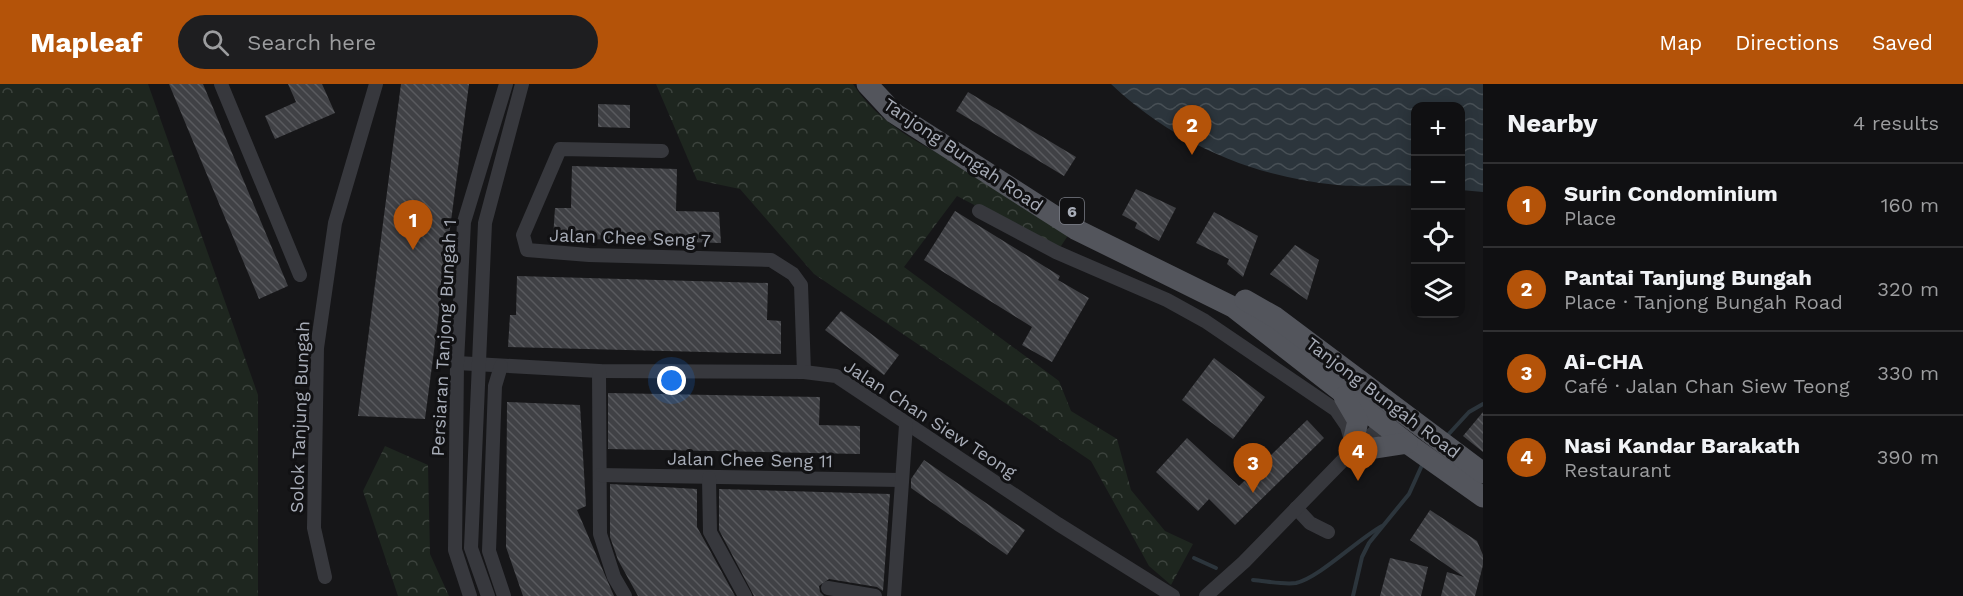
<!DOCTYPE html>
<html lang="en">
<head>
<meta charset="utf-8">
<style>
	body { margin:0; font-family:"Work Sans",sans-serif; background:#1e1e20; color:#f1f3f6 }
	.controls { position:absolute; right:18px; top:18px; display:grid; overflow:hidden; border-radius:12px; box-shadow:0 3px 15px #0003 }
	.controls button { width:54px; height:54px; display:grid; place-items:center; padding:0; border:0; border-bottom:2px solid #303032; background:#101012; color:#f1f3f6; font:30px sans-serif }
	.you { position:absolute; left:672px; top:297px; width:21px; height:21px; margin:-15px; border:4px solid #fff; border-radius:50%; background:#1a73e8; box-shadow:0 0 0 9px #1a73e833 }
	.badge { display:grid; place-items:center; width:39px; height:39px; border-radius:50%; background:#b45309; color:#fff; font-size:20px; font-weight:700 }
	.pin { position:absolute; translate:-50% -50px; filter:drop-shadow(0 2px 3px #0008) }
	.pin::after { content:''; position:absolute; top:32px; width:21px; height:18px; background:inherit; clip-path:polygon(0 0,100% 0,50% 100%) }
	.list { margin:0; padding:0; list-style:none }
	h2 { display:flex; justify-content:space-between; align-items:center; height:78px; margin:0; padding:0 24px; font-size:26px }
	h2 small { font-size:20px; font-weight:400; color:#9c9d9f }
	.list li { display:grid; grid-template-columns:39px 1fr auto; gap:18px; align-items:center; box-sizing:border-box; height:84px; padding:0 24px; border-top:2px solid #303032 }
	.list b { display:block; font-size:22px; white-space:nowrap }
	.list p { margin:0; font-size:20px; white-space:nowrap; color:#9c9d9f }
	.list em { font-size:20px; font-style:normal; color:#9c9d9f }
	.icon { flex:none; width:33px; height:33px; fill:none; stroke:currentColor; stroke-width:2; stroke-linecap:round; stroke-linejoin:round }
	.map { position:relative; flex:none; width:1483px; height:512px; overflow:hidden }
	header { display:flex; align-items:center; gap:36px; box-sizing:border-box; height:84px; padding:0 30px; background:#b45309; color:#fff }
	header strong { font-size:28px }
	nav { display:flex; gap:33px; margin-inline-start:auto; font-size:21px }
	.search { width:420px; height:54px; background:#1e1e20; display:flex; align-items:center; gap:15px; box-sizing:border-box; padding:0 21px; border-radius:33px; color:#9c9d9f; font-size:22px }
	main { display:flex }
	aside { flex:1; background:#101012 }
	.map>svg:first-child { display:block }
</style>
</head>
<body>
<header>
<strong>Mapleaf</strong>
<div class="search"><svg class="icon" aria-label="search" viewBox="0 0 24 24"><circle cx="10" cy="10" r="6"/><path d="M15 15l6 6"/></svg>Search here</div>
<nav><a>Map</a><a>Directions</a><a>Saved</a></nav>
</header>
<main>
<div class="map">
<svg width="1483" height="512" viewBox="0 0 1483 512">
	<defs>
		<pattern id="forest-crowns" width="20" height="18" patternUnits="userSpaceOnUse" patternTransform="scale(1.5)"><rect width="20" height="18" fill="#1e261f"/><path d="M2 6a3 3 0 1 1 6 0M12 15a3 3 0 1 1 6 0" fill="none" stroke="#3c433d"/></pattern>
		<pattern id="water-waves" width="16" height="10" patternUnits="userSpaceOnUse" patternTransform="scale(1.5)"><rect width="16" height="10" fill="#2c353c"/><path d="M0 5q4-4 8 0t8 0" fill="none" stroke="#485056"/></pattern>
		<pattern id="building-back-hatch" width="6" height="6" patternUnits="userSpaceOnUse" patternTransform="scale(1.5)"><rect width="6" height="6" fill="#404145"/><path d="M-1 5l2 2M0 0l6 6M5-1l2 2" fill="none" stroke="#595a5e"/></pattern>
	</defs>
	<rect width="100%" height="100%" fill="#161618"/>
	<!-- forest -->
	<g fill="url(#forest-crowns)">
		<polygon points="0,0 148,0 258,311 258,512 0,512"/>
		<path d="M656 0H853C888 54 951 72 1004 104 1026 118 1047 135 1069 150L1061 162H1053L957 112 904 183 1059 297 1071 327 1117 355 1131 406 1165 447 1193 460 1171 501 1149 482 1091 377 814 190 740 105 697 96Z"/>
		<polygon points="385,362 428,381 430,470 449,512 398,512 363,407"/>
	</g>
	<!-- water -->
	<path fill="url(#water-waves)" d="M1111 0H1483V108L1461 106 1460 22H1416L1415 102C1390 100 1363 104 1337 101 1253 93 1173 59 1111 0Z"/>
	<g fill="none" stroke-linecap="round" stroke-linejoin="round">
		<!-- stream -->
		<g stroke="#2c353c" stroke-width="4">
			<polyline points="1446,353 1469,328 1483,320"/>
			<polyline points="1194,474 1216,484"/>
			<path d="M1253 496C1266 497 1284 501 1296 499 1319 494 1358 455 1382 442"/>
			<polyline points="1353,512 1362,473 1369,459 1409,410 1423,379"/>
		</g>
	</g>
	<!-- building -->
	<g fill="url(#building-back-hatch)">
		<polygon points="169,0 203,0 288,202 259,215"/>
		<polygon points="288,0 322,0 335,29 275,55 265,32 296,18"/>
		<polygon points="401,0 469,0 425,335 358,332"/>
		<polygon points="968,8 1076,73 1064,92 956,27"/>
		<polygon points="598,20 630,21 630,44 598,43"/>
		<polygon points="572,82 677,85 676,127 719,128 721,159 553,154 555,124 571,124"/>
		<polygon points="1136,105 1176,124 1159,157 1135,144 1137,139 1122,131"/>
		<polygon points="955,127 1060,192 1058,196 1089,214 1052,278 1022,261 1032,243 924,176"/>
		<polygon points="1214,128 1258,152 1243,193 1227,180 1229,175 1196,159"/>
		<polygon points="1295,161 1319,176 1307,216 1270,190"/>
		<polygon points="517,192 768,199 767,236 781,237 781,270 508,263 510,231 516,231"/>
		<polygon points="841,227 899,271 884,291 825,246"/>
		<polygon points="1214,274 1265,313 1233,355 1182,316"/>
		<polygon points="608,309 820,313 819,341 860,342 860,370 608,365"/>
		<polygon points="507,318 580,321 586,422 577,426 614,512 523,512 506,463"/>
		<polygon points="1483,328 1483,368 1463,352"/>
		<polygon points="1307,336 1324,354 1235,441 1209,415 1198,427 1156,388 1187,354 1239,402"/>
		<polygon points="924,376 1025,446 1007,471 911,404 911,395"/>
		<polygon points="610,400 697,405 697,443 735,512 638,512 618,476 610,453"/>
		<polygon points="719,405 890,410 883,507 877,503 829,495 819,502 820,508 824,512 754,512 719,446"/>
		<polygon points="1430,426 1477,457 1483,471 1483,481 1475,512 1441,512 1447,488 1464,493 1410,456"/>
		<polygon points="1390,474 1428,483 1421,512 1380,512"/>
	</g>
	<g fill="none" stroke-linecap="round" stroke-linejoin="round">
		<!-- street -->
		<g stroke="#37383d" stroke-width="14">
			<polyline points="221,0 300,191"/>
			<polyline points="662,67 560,65 523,151 527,166 589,171 771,176 793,190 801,201 804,288"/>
			<polyline points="979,127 1056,168 1167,216 1205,237 1336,326 1347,342 1351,356"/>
			<polyline points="457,279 599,287 804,288 836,292 1058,440 1173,512"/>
			<polyline points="501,282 495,302 489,467 504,512"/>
			<polyline points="599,287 600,450 614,493 625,512"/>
			<polyline points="600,391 901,396"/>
			<polyline points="709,394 710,448 745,512"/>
			<polyline points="1296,424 1310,439 1328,448"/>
			<polyline points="325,493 314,444 317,264 335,139 376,0"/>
			<polyline points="828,504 875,512"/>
			<polyline points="470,512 455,466 457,279 464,138 506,0"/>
			<polyline points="488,512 471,464 485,139 522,0"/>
			<polyline points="894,512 906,341"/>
			<polyline points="1206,512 1244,478 1350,369 1387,337"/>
		</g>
		<!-- primary -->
		<g stroke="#53555c" stroke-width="21">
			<polyline points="867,0 894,29 1075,145 1233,223 1411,362 1483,413"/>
			<polyline points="1245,216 1275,233 1483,389"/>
			<polyline points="1344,313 1358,337 1352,362"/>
			<polyline points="1355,367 1407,359"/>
		</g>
	</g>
	<g text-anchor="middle" stroke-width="6" stroke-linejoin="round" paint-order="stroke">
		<!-- shield labels -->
		<rect fill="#111113" stroke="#7b7e86" stroke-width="1.5" x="1060" y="114" width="24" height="26" rx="4.5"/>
		<g font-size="16" font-weight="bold" fill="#a8adb8">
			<text x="1072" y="133">6</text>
		</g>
		<!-- street labels -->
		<g font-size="18" fill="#a8adb8" stroke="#111113">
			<text transform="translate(963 71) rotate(34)" y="6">Tanjong Bungah Road</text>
			<text transform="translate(630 154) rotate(2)" y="6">Jalan Chee Seng 7</text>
			<text transform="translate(444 254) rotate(-87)" y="6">Persiaran Tanjong Bungah 1</text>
			<text transform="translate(1383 314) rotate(37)" y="6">Tanjong Bungah Road</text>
			<text transform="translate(300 333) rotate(-88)" y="6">Solok Tanjung Bungah</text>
			<text transform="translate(930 335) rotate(33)" y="6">Jalan Chan Siew Teong</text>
			<text transform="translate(750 376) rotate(1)" y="6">Jalan Chee Seng 11</text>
		</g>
	</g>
</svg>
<div class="controls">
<button>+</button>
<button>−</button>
<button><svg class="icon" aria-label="locate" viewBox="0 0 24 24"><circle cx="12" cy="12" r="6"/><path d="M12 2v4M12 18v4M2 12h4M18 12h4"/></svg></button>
<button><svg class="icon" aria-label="layers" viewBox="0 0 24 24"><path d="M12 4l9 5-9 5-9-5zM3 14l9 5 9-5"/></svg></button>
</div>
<div class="you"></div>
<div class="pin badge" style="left:413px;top:166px">1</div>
<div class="pin badge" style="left:1192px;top:71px">2</div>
<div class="pin badge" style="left:1253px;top:409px">3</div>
<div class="pin badge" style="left:1358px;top:397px">4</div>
</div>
<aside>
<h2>Nearby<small>4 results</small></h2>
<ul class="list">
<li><span class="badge">1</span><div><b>Surin Condominium</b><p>Place</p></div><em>160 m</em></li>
<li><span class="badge">2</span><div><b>Pantai Tanjung Bungah</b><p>Place · Tanjong Bungah Road</p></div><em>320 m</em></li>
<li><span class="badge">3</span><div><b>Ai-CHA</b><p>Café · Jalan Chan Siew Teong</p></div><em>330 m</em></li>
<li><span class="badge">4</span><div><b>Nasi Kandar Barakath</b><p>Restaurant</p></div><em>390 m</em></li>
</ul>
</aside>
</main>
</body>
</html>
